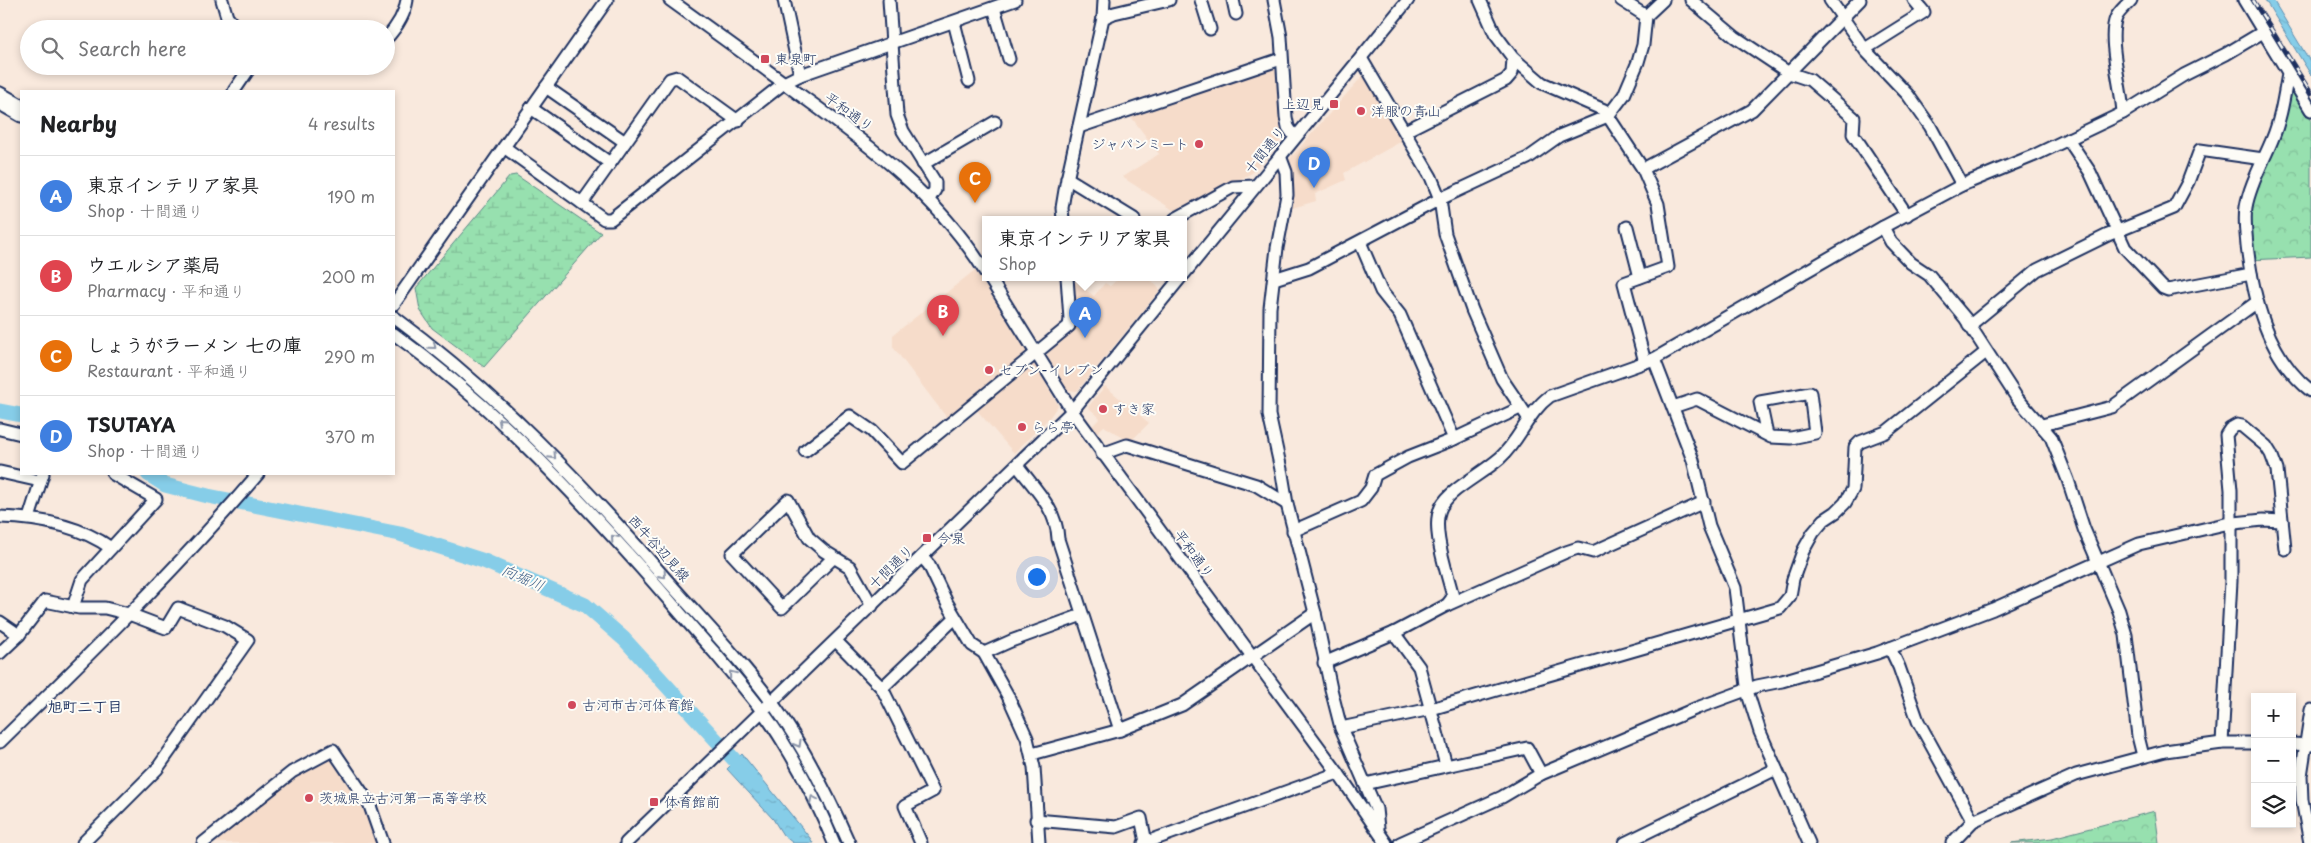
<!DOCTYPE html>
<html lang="en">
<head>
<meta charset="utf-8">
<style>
	body { margin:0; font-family:"Playpen Sans","Klee One",sans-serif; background:#f6f6f6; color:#202124 }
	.controls { position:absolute; right:15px; bottom:15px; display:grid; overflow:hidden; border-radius:0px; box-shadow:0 2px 8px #0003 }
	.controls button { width:45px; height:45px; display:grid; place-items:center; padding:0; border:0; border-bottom:1px solid #e0e0e0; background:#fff; color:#202124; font:25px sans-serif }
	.you { position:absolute; left:1036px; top:576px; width:18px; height:18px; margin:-12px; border:4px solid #fff; border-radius:50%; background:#1a73e8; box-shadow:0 0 0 8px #1a73e833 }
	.badge { display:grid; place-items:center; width:32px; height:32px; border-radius:50%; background:#7c3aed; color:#fff; font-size:16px; font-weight:700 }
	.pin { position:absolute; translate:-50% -41px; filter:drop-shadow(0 1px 2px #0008) }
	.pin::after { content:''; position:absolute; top:26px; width:18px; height:15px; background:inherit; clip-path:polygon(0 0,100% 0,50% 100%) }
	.popup { position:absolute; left:982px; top:216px; width:205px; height:65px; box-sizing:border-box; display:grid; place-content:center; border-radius:0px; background:#fff; filter:drop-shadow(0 1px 4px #0005); font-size:16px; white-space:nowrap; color:#757577 }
	.popup b { font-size:19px; color:#202124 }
	.popup::after { content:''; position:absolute; left:50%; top:100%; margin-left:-10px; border:10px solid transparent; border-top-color:#fff }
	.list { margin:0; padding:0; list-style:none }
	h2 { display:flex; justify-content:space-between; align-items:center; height:65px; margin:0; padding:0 20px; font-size:21px }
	h2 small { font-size:16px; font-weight:400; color:#757577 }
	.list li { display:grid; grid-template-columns:32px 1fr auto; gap:15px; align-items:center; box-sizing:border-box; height:80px; padding:0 20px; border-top:1px solid #e0e0e0 }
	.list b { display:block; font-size:19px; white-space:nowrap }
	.list p { margin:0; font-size:16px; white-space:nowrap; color:#757577 }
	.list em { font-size:16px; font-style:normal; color:#757577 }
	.icon { flex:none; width:28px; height:28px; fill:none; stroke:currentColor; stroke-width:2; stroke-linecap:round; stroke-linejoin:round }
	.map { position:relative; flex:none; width:2311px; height:843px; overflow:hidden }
	.search { position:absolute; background:#fff; box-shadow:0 2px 8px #0003; left:20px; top:20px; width:375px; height:55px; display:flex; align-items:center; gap:12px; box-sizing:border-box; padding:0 18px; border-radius:28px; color:#757577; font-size:19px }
	.panel { position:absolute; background:#fff; box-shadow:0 2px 8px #0003; left:20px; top:90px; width:375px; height:385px; border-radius:0px }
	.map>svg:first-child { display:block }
</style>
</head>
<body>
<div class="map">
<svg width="2311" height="843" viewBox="0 0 2311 843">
	<defs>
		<pattern id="forest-crowns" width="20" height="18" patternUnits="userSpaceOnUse" patternTransform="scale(1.25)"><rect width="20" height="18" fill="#97e0af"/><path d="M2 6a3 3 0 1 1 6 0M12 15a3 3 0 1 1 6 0" fill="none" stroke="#82c099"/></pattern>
		<pattern id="wetland-marsh" width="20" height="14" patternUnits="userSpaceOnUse" patternTransform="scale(1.25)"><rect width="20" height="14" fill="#97e0af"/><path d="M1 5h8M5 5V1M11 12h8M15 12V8" fill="none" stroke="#82c099"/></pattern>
		<pattern id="water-ripples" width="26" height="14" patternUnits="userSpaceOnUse" patternTransform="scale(1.25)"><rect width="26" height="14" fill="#86cde8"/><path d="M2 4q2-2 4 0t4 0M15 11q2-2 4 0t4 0" fill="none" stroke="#73b0c9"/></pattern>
	</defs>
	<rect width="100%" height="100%" fill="#f9e9dd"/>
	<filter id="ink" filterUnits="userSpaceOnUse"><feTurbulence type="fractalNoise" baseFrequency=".02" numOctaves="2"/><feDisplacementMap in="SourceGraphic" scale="10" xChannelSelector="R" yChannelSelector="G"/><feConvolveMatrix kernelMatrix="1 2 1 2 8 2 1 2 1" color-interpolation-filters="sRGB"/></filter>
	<g filter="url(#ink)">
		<!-- built -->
		<g fill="#f6dcca">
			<polygon points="1276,66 1280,128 1285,136 1252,173 1178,213 1122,177 1159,154 1129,114"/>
			<polygon points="1365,73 1404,140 1344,173 1346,180 1315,194 1316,201 1289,209 1287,162"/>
			<polygon points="975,270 1028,352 950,422 893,347 893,335"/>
			<polygon points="1120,277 1149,277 1160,290 1077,391 1067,390 1046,355 1071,329 1076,314 1072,280 1094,296 1105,283 1110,286"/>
			<polygon points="1033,361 1058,405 1050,417 1014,453 975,408"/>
			<polygon points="1105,386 1149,423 1130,442 1104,426 1094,435 1090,428 1100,418 1088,407"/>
			<polygon points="330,758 366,814 376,843 205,843 300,772"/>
		</g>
		<!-- forest -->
		<g fill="url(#forest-crowns)" stroke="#598886">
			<polygon points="2288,74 2311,110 2311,257 2249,260 2252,191"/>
			<polygon points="2155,811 2159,843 2011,843 2052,838"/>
		</g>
		<!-- wetland -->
		<polygon fill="url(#wetland-marsh)" stroke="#598886" points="516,175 601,233 484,367 432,328 420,310 416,288 510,176"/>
		<!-- water -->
		<g fill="url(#water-ripples)" stroke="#5b8eb1">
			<polygon points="2265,0 2273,0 2311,63 2311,75"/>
			<polygon points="742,754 810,838 813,843 793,843 783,835 773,819 727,769"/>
		</g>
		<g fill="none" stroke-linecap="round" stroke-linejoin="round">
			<!-- river -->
			<g stroke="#86cde8" stroke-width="15">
				<polyline points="0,411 21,415"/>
				<polyline points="148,474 165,485 208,496 400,534 484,561 585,605 624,639 749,776"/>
			</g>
			<defs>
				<g id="minor">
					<polyline points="222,0 227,17 237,29"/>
					<path d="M670 0C713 31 756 62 799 94 870 145 939 197 986 273"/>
					<polyline points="784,0 800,75"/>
					<polyline points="889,0 897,115 903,131 935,182 935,190 929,199"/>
					<polyline points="1201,0 1210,29"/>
					<polyline points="1233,0 1236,14"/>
					<polyline points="1274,0 1281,37 1286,117 1288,127 1295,137"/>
					<polyline points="1480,0 1495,34 1513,58 1542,83 1604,110 1608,116 1643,169 1658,204 1668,267 1624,283 1645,362"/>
					<polyline points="1621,0 1646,16 1663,0"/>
					<polyline points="1691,0 1735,37 1789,73 1810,80 1854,118 1853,134 1907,215"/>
					<polyline points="1830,0 1866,51 1908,95 1930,126 1962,185"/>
					<polyline points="2244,0 2311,110"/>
					<polyline points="994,8 1009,59"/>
					<polyline points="1103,18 1114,13 1169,0"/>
					<polyline points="954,22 969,81"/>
					<path d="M386 39C396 28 405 14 407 0"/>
					<polyline points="1865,49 1924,12 1914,0"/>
					<polyline points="1361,58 1431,177 1440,199 1445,234 1472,310 1502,379 1529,419"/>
					<path d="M2288 74C2284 96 2281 119 2272 140 2263 162 2250 184 2246 207 2244 219 2246 233 2247 245 2253 297 2267 357 2311 391"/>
					<polyline points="546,87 625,142"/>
					<polyline points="234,91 251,66"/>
					<polyline points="0,93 21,105"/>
					<polyline points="0,104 21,116"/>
					<polyline points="531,108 610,163"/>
					<path d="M2123 113C2122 89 2107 39 2116 18 2118 12 2127 5 2131 0"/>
					<polyline points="1079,127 1281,59"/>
					<polyline points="1405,131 1506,80 1512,73 1513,58"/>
					<polyline points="2068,139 2090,172 2125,248 2163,288 2168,290 2251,274"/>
					<polyline points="504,147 604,219 611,219 784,83 800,75 1015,0"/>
					<polyline points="1280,156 1286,172 1287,195 1277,248 1270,308 1269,415 1282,474 1287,504 1315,613 1331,689 1341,728 1376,809 1378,828"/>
					<polyline points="923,164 995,122"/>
					<polyline points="1643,169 1752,110 1860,0"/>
					<polyline points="1067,178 1134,219"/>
					<polyline points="582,203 670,79 677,77 738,121"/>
					<polyline points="1063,219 1062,208 1066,184 1103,18 1104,0"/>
					<polyline points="1175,219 1233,187 1255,186"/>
					<polyline points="1627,227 1640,277"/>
					<polyline points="1883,227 1891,242 1911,263 1929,275 1965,318 2017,398 2051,437 2068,480 2084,529 2119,611 2126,635 2138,736 2143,756"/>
					<polyline points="1184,274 1408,0"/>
					<polyline points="989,277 1072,411 1338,773 1386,843"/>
					<polyline points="1274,279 1309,268 1440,199 1528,158 1559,136 1608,116 1624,95 1638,62 1643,45 1646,16"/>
					<polyline points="394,304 607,0"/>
					<path d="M394 317C497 393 581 482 665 578 701 619 741 660 773 704 804 747 828 795 849 843"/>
					<polyline points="1969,326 2037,270 2108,235 2174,208 2188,182 2200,150 2263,159"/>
					<path d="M394 334C488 402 563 481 640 567 665 595 689 624 714 652 738 681 764 710 783 742 803 774 820 809 834 843"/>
					<polyline points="1654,359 1693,460 1709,526 1735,588 1748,694 1760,732 1809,843"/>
					<polyline points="1673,407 1697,399 1771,437 1791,438 1815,433 1810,393 1760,402 1767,435"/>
					<polyline points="2042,425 2112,407 2257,302"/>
					<polyline points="0,429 21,434"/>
					<polyline points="1454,439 1520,408"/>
					<polyline points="805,451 850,416 872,431 902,463 1069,326 1070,319 1067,277"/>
					<polyline points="1102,454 1127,445 1256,485 1287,504"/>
					<path d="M1017 465C1034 488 1057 509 1058 539L1120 730"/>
					<polyline points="0,472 40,481"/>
					<path d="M0 517C39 518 79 525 111 548"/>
					<polyline points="29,518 43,474"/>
					<polyline points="1293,531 1361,501 1371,488 1375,475 1408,457 1454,439 1400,315 1381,291 1360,242"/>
					<polyline points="922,557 929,565 947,603 972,645 984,653 1008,696 1027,738 1034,767 1039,843"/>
					<polyline points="833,558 782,608 732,554 788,500 809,538 824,551 850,567 872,606"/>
					<path d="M1447 605 1453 597C1448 574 1430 528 1441 507 1444 501 1451 494 1456 490 1470 479 1486 470 1500 458 1520 440 1528 412 1550 396L1654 359 1883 227 1962 185 2035 155 2123 113 2184 75 2226 54 2263 32"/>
					<polyline points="73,607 82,580 156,499 113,474"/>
					<polyline points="0,622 19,635"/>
					<polyline points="1394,633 1419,667 1446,765"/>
					<polyline points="836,641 882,688 955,618"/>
					<polyline points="1890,648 1899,667 1918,721 1973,821"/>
					<polyline points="0,653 19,635 45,601 79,608 105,608 129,614 166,628 178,608 225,626 248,640 157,769 83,843"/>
					<polyline points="984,653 1011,641 1082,615"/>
					<polyline points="1324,663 1394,633 1447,605 1566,552 1578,548 1593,552 1704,502"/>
					<polyline points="882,688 933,791 905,806 921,843"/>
					<polyline points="1341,728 1431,709 1780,608 1790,596 1793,579 1803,551 1813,533 1824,520 1836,512 1845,503 1853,489 1855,447 1860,442 1886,432 1986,352"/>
					<path d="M0 742C89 655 178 568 258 474"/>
					<polyline points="2222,743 2231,581 2231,490 2226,435 2230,429 2237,425 2242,426 2266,446 2271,454 2277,470 2285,549"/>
					<polyline points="2292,744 2311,745"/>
					<polyline points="1032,754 1120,730 1182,705 1315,613"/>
					<polyline points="1365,784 1527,748 1541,774"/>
					<polyline points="1036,820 1116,827 1141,818 1146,842"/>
					<polyline points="203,843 292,772 333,750 369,803 383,843"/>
					<polyline points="626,843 1072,411 1181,277"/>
					<polyline points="1144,843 1338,773"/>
					<polyline points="1400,843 1502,797 1541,774 1697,708 1757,686 1782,681 1877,653 1993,609 2139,544 2225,524 2263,520 2282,521"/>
					<polyline points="1625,843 1776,769"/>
					<polyline points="1952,843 1973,821 2076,775 2165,751 2222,743 2255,743"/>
					<polyline points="2310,843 2302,800 2301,776 2311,710"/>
				</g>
			</defs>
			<!-- minor casing -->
			<use href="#minor" stroke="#1b2f5e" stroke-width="15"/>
			<!-- minor -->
			<use href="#minor" stroke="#fdfcf7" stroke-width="11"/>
			<defs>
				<polyline id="rail" points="2253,0 2311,93"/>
			</defs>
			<!-- rail casing -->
			<use href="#rail" stroke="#1b2f5e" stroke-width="4.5"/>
			<!-- rail -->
			<use href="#rail" stroke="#fdfcf7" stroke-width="2.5" stroke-dasharray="8" stroke-linecap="butt"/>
		</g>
		<!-- one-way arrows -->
		<defs><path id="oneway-chevron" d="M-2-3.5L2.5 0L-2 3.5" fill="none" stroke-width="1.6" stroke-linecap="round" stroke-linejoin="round" transform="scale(1.25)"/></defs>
		<g stroke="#8c96aa">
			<use href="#oneway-chevron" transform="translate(433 346) rotate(39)"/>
			<use href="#oneway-chevron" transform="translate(501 421) rotate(-138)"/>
			<use href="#oneway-chevron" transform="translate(553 456) rotate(46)"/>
			<use href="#oneway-chevron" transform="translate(614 538) rotate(-131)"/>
			<use href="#oneway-chevron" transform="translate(663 575) rotate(49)"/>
			<use href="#oneway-chevron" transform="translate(732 674) rotate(-129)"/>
			<use href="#oneway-chevron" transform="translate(798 744) rotate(60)"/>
			<use href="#oneway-chevron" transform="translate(813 799) rotate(-116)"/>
		</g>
	</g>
	<!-- markers -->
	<g fill="#d1495b" stroke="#fdfcf7" stroke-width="2">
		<rect x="760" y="54" width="10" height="10" rx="2.5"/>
		<rect x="1329" y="99" width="10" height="10" rx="2.5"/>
		<circle cx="1361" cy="111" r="5"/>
		<circle cx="1199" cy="144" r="5"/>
		<circle cx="989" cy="370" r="5"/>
		<circle cx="1103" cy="409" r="5"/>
		<circle cx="1022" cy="427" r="5"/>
		<rect x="922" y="533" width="10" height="10" rx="2.5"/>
		<circle cx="572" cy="705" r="5"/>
		<circle cx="309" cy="798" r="5"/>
		<rect x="649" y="797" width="10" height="10" rx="2.5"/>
	</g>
	<g text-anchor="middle" stroke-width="4" stroke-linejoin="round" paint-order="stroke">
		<!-- poi labels -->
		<g font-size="14" fill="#1b2f5e" stroke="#fdfcf7" text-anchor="start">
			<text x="775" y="64">東泉町</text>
			<text x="1324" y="109" text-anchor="end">上辺見</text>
			<text x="1371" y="116">洋服の青山</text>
			<text x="1189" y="149" text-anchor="end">ジャパンミート</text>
			<text x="999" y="375">セブン-イレブン</text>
			<text x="1113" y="414">すき家</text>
			<text x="1032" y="432">らら亭</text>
			<text x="937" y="543">今泉</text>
			<text x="582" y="710">古河市古河体育館</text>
			<text x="319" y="803">茨城県立古河第一高等学校</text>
			<text x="664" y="807">体育館前</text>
		</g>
		<!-- street labels -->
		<g font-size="14" fill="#1b2f5e" stroke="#fdfcf7">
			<text transform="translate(849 112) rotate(36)" y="5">平和通り</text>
			<text transform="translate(1265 150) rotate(-51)" y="5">十間通り</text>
			<text transform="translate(659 548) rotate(48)" y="5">西牛谷辺見線</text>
			<text transform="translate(1194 554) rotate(54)" y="5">平和通り</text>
			<text transform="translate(891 567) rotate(-44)" y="5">十間通り</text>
		</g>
		<!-- water labels -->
		<g font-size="15" font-style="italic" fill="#3b5e87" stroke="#fdfcf7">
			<text transform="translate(523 578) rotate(24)" y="5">向堀川</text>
		</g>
		<!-- neighbourhood labels -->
		<g font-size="15" font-weight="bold" fill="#1b2f5e" stroke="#fdfcf7">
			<text x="85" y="712">旭町二丁目</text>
		</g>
	</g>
</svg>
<div class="controls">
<button>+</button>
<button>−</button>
<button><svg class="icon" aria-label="layers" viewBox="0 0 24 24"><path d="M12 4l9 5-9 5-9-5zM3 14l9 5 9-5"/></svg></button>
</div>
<div class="you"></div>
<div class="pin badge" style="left:1085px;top:338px;background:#3f7fe0">A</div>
<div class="popup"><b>東京インテリア家具</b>Shop</div>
<div class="pin badge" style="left:943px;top:336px;background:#e0444e">B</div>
<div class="pin badge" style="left:975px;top:203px;background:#e8710a">C</div>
<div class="pin badge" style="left:1314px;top:188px;background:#3f7fe0">D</div>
<div class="search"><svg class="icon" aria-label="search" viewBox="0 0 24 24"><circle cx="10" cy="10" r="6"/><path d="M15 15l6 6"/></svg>Search here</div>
<section class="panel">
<h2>Nearby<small>4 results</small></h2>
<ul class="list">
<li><span class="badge" style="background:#3f7fe0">A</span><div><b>東京インテリア家具</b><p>Shop · 十間通り</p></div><em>190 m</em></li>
<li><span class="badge" style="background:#e0444e">B</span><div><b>ウエルシア薬局</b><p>Pharmacy · 平和通り</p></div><em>200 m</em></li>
<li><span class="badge" style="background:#e8710a">C</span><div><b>しょうがラーメン 七の庫</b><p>Restaurant · 平和通り</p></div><em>290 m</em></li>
<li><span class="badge" style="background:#3f7fe0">D</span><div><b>TSUTAYA</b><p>Shop · 十間通り</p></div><em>370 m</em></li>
</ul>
</section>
</div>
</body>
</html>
